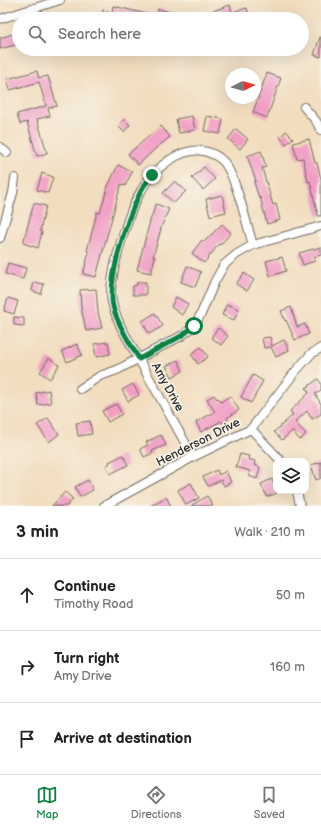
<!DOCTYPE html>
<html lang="en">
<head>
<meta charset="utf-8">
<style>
	body { margin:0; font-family:"Balsamiq Sans",sans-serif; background:#f2f2f2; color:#222 }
	.controls { position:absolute; right:12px; bottom:12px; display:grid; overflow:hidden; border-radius:8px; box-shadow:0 4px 16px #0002 }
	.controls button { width:36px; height:36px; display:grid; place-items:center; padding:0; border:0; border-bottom:1px solid #e0e0e0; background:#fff; color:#222; font:20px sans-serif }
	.compass { position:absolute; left:225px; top:68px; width:36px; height:36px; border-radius:50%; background:#fff; box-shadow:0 4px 16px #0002; rotate:84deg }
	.stop { position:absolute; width:12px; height:12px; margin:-9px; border:3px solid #0b8043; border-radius:50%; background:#fff }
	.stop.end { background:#0b8043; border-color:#fff; box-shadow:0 1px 4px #0008 }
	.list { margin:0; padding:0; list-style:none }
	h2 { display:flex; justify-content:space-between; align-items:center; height:52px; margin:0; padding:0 16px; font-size:17px }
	h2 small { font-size:13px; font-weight:400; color:#767676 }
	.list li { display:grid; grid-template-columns:26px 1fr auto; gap:12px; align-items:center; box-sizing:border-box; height:72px; padding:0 16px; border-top:1px solid #e0e0e0 }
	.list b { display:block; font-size:15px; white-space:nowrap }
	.list p { margin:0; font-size:13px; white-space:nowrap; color:#767676 }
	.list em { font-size:13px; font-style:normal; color:#767676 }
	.icon { flex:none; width:22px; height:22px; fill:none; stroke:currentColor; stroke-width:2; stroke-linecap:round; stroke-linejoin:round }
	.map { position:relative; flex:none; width:321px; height:506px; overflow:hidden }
	.search { position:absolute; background:#fff; box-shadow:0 4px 16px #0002; left:12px; right:12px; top:12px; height:44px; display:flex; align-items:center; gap:10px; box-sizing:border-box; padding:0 14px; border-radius:22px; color:#767676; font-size:15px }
	.sheet { height:268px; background:#fff }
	nav { display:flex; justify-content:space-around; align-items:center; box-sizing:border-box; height:56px; border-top:1px solid #e0e0e0; background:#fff; font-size:11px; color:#767676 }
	nav a { display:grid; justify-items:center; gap:2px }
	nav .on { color:#0b8043 }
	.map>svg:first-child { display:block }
</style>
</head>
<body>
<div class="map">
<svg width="321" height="506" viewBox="0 0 321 506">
	<rect width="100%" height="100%" fill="#f7f3e8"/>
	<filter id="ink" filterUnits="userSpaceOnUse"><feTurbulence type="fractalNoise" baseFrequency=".025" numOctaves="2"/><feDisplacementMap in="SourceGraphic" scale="8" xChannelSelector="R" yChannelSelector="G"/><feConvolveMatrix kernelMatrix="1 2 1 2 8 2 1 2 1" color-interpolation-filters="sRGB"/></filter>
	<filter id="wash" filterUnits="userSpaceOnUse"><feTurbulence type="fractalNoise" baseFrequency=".012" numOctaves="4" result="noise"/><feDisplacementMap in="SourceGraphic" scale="16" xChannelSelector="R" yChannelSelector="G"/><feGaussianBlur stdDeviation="0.9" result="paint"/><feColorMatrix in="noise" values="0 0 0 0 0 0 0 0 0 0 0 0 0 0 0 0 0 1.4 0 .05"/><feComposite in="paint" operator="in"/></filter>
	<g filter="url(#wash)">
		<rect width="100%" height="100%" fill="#f2ddbf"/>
		<g id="blocks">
			<!-- building -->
			<g fill="#f19ec5">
				<polygon points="230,5 232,12 247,8 250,19 232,19 231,16 222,19 206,19 204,14"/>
				<polygon points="113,6 156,16 155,19 123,19 113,17 112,19 101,19 103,10 112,12"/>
				<polygon points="158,9 188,16 187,19 156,19"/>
				<polygon points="19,32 19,44 0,49 0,38"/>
				<polygon points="320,37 321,37 321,57 314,55"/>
				<polygon points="37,71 39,78 48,76 57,106 48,108 50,116 37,119 47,153 37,156 27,122 20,124 17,114 46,106 39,82 10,90 7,79"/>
				<polygon points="267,73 281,78 267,118 253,112"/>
				<polygon points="192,116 195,130 179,133 176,119"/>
				<polygon points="207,116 223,119 220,134 204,131"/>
				<polygon points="124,119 130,125 124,132 118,126"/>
				<polygon points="161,126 170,137 157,147 138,165 128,154"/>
				<polygon points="236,129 248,139 240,149 228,139"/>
				<polygon points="286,131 293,138 286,144 280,137"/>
				<polygon points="309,139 315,163 317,163 321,179 321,216 318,216 310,181 308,182 303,158 297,159 293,143"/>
				<polygon points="261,151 266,167 262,168 273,205 276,204 280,220 267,224 260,197 259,198 254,182 256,181 247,156"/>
				<polygon points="118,165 132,172 125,186 121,184 96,277 83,274 89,252 87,251 97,212 100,213 108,186"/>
				<polygon points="204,167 215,179 203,190 192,178"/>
				<polygon points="42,173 53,177 48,193 37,190"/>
				<polygon points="175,181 186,191 174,203 163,193"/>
				<polygon points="222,195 226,212 210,216 206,199"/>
				<polygon points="34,203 46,206 40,231 42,232 38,248 23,243"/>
				<polygon points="156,204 169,209 162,225 153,257 155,257 151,273 137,270 150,221"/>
				<polygon points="222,224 231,233 220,245 219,244 204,263 192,253 202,240 204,242"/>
				<polygon points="321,247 321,255 314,257 315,261 303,265 299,253"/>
				<polygon points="282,257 286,271 270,276 266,261"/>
				<polygon points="8,263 26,268 23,279 5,274"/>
				<polygon points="187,266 201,272 195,287 181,282"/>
				<polygon points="244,273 254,280 247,291 236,284"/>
				<polygon points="34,282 44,284 41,294 32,291"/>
				<polygon points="137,282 146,282 146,295 133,295 133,286 137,285"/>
				<polygon points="96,289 98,312 102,328 86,331 81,307 80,290"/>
				<polygon points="176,297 188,304 182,315 171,307"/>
				<polygon points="8,298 18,301 14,314 4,311"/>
				<polygon points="227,304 239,309 234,320 222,315"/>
				<polygon points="291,307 297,327 305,324 309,334 295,340 286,320 285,321 281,311"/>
				<polygon points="155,313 163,326 149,334 142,321"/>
				<polygon points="14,317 24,318 24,326 14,325"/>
				<polygon points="218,328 228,336 221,345 212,338 212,336"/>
				<polygon points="270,337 272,346 284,340 289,350 276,357 271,347 264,348 262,338"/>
				<polygon points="108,342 110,354 96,357 94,344"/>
				<polygon points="77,344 82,355 67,362 62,351"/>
				<polygon points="201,347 208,357 198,364 191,354"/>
				<polygon points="49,358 59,365 50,379 40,372"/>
				<polygon points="178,360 183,371 172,377 166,366"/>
				<polygon points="253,375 263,381 251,403 241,397"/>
				<polygon points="318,379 321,383 321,391 315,394 321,404 321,414 312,419 307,411 295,422 306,434 300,440 292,431 282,440 274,432 293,415 290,411 309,393 306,388"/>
				<polygon points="133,384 139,395 128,401 122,390"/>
				<polygon points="49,390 51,403 38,405 36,393"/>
				<polygon points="214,395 217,399 218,398 221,402 228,397 231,397 239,410 227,418 228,420 223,423 221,421 201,432 196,422 215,412 207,399"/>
				<polygon points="116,404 122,414 108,422 102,411"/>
				<polygon points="48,418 59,434 49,442 37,425"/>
				<polygon points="90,421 92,434 78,436 76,423"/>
				<polygon points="161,435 166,445 152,451 153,453 144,457 140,449 148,445 146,442"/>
				<polygon points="240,454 249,456 248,459 255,461 254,465 260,467 257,479 249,476 250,471 236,467"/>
				<polygon points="123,455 128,465 110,474 106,466 110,463 109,462"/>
				<polygon points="321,462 321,478 316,480 311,465"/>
				<polygon points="217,470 219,475 226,471 231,482 224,486 221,480 208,486 203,477"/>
				<polygon points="272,479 277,493 267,497 261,484"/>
				<polygon points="88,480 93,490 80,497 75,487"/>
				<polygon points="191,483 199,498 186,505 178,490"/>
				<polygon points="65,492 73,499 67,506 52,506"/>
				<polygon points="207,496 213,506 191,506"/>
				<polygon points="166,497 171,506 150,506"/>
			</g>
		</g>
	</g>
	<g filter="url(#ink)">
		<use href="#blocks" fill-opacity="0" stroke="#71695f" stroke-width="1"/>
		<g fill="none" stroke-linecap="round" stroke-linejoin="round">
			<defs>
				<g id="street">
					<polyline points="0,19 60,0"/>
					<polyline points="304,107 316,121 321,130"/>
					<polyline points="0,147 7,153"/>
					<polyline points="0,238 13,193 15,178"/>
					<polyline points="80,389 100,376 117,370 183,335 194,326 201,314 215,281 224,265 237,254 253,245 321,226"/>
					<polyline points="251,429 281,461"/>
					<path d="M193 457 121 327C116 315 111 305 111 292 112 267 128 212 141 191 151 173 171 154 192 151 202 149 214 153 222 160 235 172 247 226 253 245"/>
					<polyline points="297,491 300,506"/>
					<polyline points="104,506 193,457 251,429 295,372 311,354 321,348"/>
				</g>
			</defs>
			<!-- street casing -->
			<use href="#street" stroke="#71695f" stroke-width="10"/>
			<!-- street -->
			<use href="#street" stroke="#fff" stroke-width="8"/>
		</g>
	</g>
	<g fill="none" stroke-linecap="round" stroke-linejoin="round" filter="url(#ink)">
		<!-- route -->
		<path stroke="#0b8043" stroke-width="5" d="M152 175C148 181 143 186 140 193 127 218 105 284 114 310 119 327 130 343 139 359L183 335 194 326"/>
	</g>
	<g text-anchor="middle" stroke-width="3.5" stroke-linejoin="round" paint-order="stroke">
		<!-- street labels -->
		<g font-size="12" fill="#2b2b2b" stroke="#f7f3e8">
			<text transform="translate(168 387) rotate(61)" y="4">Amy Drive</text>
			<text transform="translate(198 442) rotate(-27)" y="4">Henderson Drive</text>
		</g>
	</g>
</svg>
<div class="controls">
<button><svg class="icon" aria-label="layers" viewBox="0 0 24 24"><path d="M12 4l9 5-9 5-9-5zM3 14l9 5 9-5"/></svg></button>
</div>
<svg class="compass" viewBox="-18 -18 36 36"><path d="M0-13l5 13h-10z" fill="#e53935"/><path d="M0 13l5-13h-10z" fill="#767676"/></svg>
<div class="stop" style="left:194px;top:326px"></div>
<div class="stop end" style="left:152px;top:175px"></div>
<div class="search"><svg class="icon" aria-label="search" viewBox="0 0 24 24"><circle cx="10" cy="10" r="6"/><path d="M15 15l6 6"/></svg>Search here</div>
</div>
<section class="sheet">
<h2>3 min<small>Walk · 210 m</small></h2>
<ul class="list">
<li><svg class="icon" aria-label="ahead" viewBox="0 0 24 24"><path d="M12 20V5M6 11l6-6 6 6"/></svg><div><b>Continue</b><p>Timothy Road</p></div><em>50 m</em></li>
<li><svg class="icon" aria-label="right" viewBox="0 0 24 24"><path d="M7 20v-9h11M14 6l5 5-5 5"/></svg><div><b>Turn right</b><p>Amy Drive</p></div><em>160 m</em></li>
<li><svg class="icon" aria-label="arrive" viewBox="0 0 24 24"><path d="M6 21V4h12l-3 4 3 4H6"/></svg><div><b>Arrive at destination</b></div></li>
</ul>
</section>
<nav>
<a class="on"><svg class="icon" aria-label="map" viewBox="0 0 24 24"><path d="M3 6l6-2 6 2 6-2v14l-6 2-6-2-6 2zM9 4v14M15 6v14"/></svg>Map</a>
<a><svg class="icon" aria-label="directions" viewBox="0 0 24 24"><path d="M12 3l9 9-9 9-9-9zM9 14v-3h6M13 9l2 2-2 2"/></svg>Directions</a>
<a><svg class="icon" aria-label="saved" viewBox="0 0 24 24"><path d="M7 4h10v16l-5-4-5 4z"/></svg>Saved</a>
</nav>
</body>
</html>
